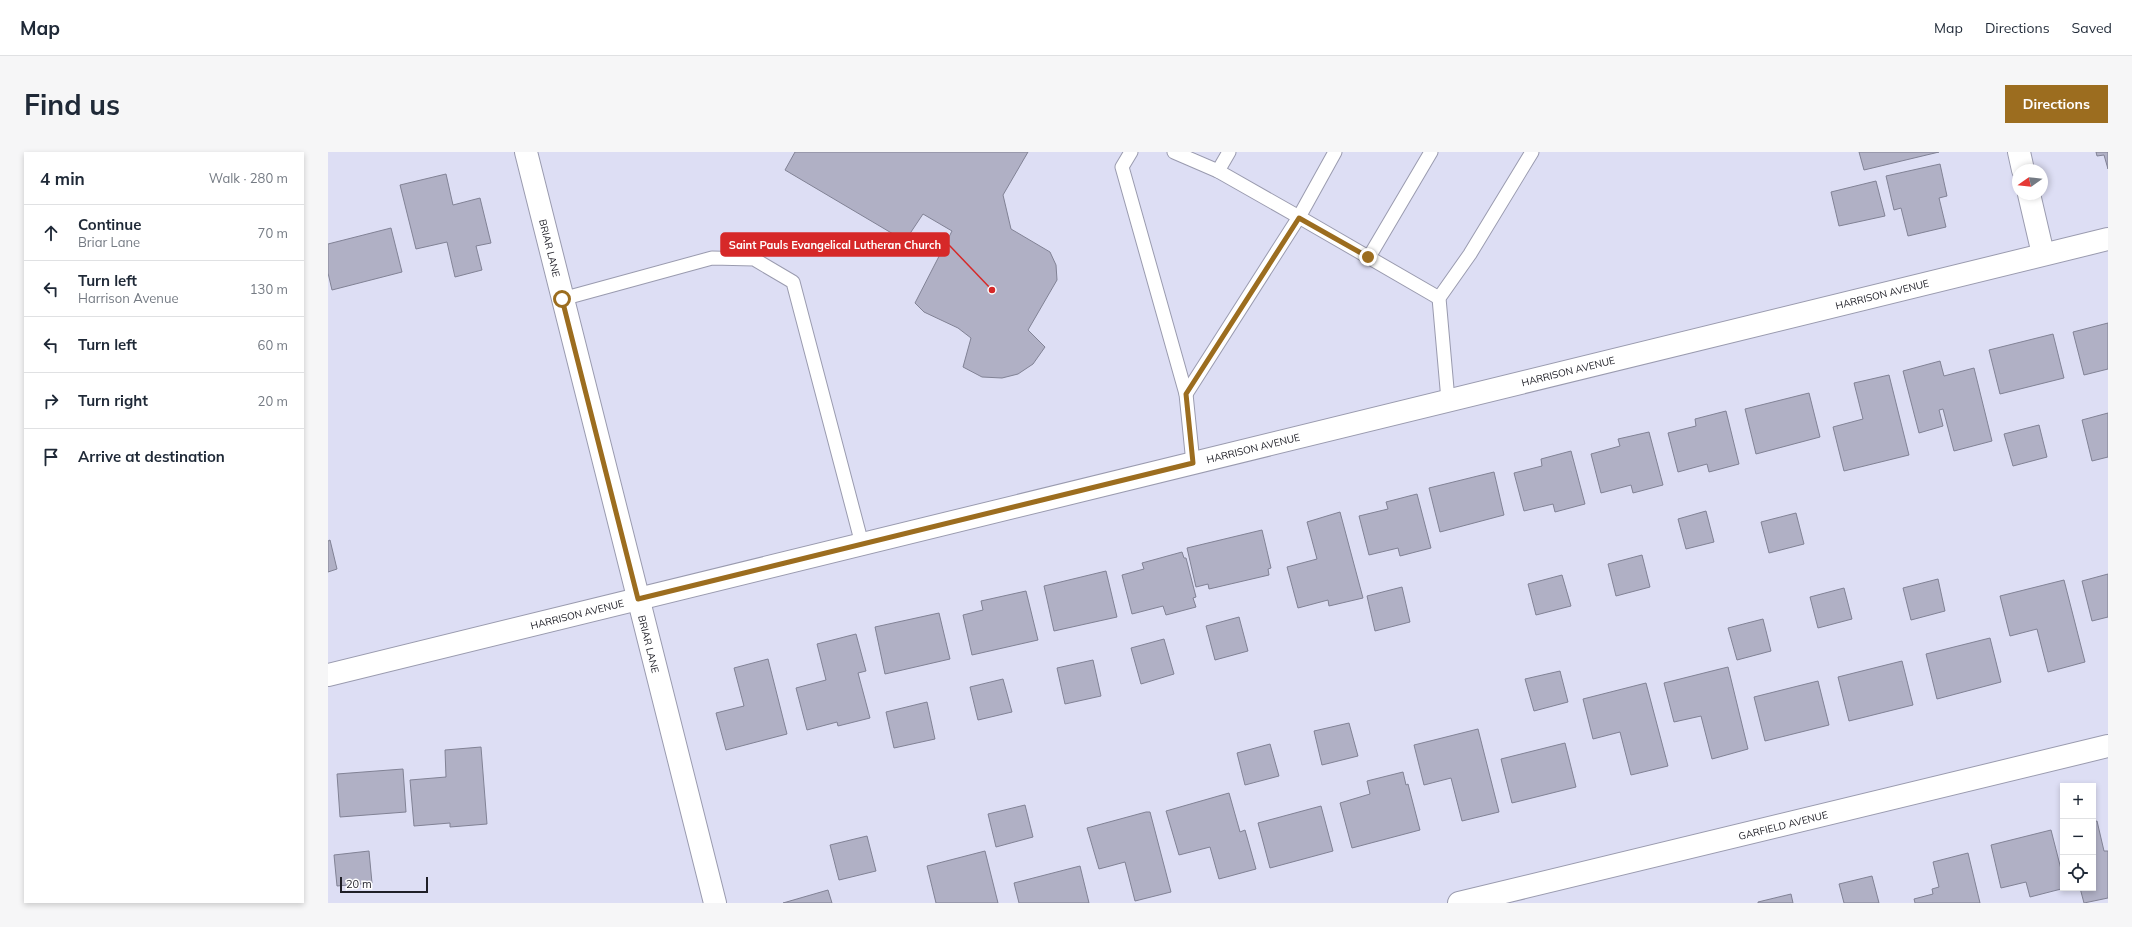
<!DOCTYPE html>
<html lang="en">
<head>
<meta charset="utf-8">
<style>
	body { margin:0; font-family:Mulish,sans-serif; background:#f6f6f7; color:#1f2937 }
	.controls { position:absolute; right:12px; bottom:12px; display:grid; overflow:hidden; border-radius:0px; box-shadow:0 2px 6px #0003 }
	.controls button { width:36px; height:36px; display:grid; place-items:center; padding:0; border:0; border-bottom:1px solid #e0e1e3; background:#fff; color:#1f2937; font:20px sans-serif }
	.compass { position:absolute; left:1684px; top:12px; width:36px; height:36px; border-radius:50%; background:#fff; box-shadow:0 2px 6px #0003; rotate:256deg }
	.scale { position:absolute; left:12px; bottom:10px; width:88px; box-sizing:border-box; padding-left:4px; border:2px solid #1f1f27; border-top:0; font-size:11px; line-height:14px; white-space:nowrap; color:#1f1f27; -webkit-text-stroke:3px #fff; paint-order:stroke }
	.stop { position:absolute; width:12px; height:12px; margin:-9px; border:3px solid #9c6d1f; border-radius:50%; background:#fff }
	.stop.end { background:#9c6d1f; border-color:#fff; box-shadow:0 1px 4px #0008 }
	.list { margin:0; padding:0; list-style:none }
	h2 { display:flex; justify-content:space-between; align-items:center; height:52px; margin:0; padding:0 16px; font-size:17px }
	h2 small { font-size:13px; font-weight:400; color:#747a83 }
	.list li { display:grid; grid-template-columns:26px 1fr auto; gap:12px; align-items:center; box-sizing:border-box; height:56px; padding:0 16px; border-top:1px solid #e0e1e3 }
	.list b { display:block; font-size:15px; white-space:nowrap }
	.list p { margin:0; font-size:13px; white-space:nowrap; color:#747a83 }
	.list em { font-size:13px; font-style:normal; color:#747a83 }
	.icon { flex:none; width:22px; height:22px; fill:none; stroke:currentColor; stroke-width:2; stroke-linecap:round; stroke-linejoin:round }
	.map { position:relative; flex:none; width:1780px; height:751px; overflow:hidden; border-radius:0px }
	header { display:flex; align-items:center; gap:24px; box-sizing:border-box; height:56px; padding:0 20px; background:#fff; border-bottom:1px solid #e0e1e3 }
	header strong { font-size:19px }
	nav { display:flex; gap:22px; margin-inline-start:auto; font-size:14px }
	.intro { display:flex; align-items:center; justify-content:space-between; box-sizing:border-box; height:96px; padding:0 24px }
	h1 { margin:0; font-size:28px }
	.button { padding:10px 18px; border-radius:0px; background:#9c6d1f; color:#fff; font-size:14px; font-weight:700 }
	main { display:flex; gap:24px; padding:0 24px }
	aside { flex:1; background:#fff; border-radius:0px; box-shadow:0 2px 6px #0003 }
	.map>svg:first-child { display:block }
</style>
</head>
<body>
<header>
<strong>Map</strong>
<nav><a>Map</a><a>Directions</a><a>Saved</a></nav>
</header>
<div class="intro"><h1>Find us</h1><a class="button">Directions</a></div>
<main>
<aside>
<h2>4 min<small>Walk · 280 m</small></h2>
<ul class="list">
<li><svg class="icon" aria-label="ahead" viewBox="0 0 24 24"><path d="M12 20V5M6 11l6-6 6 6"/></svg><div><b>Continue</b><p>Briar Lane</p></div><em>70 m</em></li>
<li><svg class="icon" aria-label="left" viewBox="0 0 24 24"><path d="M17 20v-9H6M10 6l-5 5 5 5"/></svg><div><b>Turn left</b><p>Harrison Avenue</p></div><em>130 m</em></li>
<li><svg class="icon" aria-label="left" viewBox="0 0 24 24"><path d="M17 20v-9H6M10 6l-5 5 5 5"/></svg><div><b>Turn left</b></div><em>60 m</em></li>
<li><svg class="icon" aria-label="right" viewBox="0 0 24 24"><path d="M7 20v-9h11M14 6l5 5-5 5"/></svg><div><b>Turn right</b></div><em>20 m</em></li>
<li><svg class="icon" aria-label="arrive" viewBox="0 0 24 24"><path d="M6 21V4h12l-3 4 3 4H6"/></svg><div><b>Arrive at destination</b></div></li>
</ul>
</aside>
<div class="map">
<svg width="1780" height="751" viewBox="0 0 1780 751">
	<rect width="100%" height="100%" fill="#dddef4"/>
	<!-- building -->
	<g fill="#b0b0c5" stroke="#818295">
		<polygon points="467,0 700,0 675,43 683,77 722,100 728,113 729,128 700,178 717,195 705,212 690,222 674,226 654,225 635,215 643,186 630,176 596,160 587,151 624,79 595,62 577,89 457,18"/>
		<polygon points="1531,0 1611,0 1536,18"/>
		<polygon points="1768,0 1780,0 1780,17 1776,3 1769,4"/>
		<polygon points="1612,12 1619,44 1611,46 1618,75 1580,84 1573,56 1566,58 1558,24"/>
		<polygon points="118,22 125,53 152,46 163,91 148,94 154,118 127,125 119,90 88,97 72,33"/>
		<polygon points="1548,29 1557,64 1511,74 1503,40"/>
		<polygon points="63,76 74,120 4,138 0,121 0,92"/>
		<polygon points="1780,171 1780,217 1756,223 1745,180"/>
		<polygon points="1725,182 1736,226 1672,242 1661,198"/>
		<polygon points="1612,209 1616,224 1646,216 1664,289 1626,299 1615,257 1611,258 1615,274 1591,281 1575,219"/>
		<polygon points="1561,223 1581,303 1516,319 1505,275 1535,267 1526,231"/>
		<polygon points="1481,241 1492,285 1428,302 1417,257"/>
		<polygon points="1398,259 1411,312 1381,320 1379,312 1350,320 1340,281 1368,274 1367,267"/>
		<polygon points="1780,261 1780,305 1764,309 1754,268"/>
		<polygon points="1711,273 1719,305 1685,314 1676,282"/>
		<polygon points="1321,280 1335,333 1305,341 1303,333 1273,341 1263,302 1292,294 1290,287"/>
		<polygon points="1243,299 1257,352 1227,360 1225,352 1196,359 1186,321 1214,314 1213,307"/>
		<polygon points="1166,320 1176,363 1112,380 1101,336"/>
		<polygon points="1089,342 1103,396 1072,404 1070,396 1041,403 1031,364 1060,357 1058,350"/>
		<polygon points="1378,359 1386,390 1358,397 1350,367"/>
		<polygon points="1012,360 1035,446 1001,454 1000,448 970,456 959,415 989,407 979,370"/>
		<polygon points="1468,361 1476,392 1441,401 1433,370"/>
		<polygon points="934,378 943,416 940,417 941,423 881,437 880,432 868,435 859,396"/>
		<polygon points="2,388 9,417 0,420 0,389"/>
		<polygon points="854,400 856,406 858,406 868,445 865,446 868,455 838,463 835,454 804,462 794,423 816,417 814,411"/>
		<polygon points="1314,403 1322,435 1288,444 1280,412"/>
		<polygon points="778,419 789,465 726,479 716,434"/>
		<polygon points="1780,422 1780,465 1764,469 1754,429"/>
		<polygon points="1234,423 1243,454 1208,463 1200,432"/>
		<polygon points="1610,427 1617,459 1583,468 1575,436"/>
		<polygon points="1736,428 1757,510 1720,520 1709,477 1682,484 1672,444"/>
		<polygon points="1074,435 1082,470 1047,479 1039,444"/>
		<polygon points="1516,436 1524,467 1490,476 1482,445"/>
		<polygon points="698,439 710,488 644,503 635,463 655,458 653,449"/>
		<polygon points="611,461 622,507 557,522 547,475"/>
		<polygon points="911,465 920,499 887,508 878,474"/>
		<polygon points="1435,467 1443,499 1409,508 1400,476"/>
		<polygon points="528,482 538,519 530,521 542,566 510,574 509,570 479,578 468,536 498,528 489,492"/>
		<polygon points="1662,486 1673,530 1609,547 1598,502"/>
		<polygon points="836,487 846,522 813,532 803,496"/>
		<polygon points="440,507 459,582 398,598 388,561 416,554 406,516"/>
		<polygon points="765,508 773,544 737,552 729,516"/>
		<polygon points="1574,509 1585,553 1521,569 1510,525"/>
		<polygon points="1400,515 1420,597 1384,607 1373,564 1346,570 1336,531"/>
		<polygon points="1232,519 1240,550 1206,559 1197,527"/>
		<polygon points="675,527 684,560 650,568 642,535"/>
		<polygon points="1490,529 1501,573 1437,589 1426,545"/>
		<polygon points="1318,531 1340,614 1303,623 1292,580 1265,587 1255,547"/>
		<polygon points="599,550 607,587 566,596 558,560"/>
		<polygon points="1021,571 1030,604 994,613 986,579"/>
		<polygon points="1150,577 1171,660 1134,669 1123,626 1096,633 1086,593"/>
		<polygon points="1237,591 1248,635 1184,651 1173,607"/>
		<polygon points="942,592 951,624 917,633 909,601"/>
		<polygon points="153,595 159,672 122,675 122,671 86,674 82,628 118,625 117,598"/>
		<polygon points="75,617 78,660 12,665 9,622"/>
		<polygon points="1075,620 1078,633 1080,632 1092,678 1024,696 1012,651 1042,642 1039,629"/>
		<polygon points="901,641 912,680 917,678 928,717 891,727 882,695 851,703 838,659"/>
		<polygon points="697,653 705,685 668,695 660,662"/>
		<polygon points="993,654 1005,699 942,716 930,671"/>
		<polygon points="818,660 822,660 843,740 807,749 797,710 771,717 759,676"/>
		<polygon points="1769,669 1776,699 1780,699 1780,746 1756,751 1752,736 1765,736 1765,670"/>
		<polygon points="1723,678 1735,725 1735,736 1737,736 1702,745 1698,730 1673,736 1663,693"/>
		<polygon points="539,684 548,719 511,728 502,693"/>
		<polygon points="41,699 44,731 9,734 6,703"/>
		<polygon points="657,699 670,751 608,751 599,714"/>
		<polygon points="1640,701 1652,751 1587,751 1586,747 1605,742 1604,737 1611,735 1605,710"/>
		<polygon points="752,714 761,751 691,751 686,731"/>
		<polygon points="1544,724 1551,751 1516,751 1511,732"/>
		<polygon points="500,738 504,751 455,751"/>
		<polygon points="1463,742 1465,751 1430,751 1430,750"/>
	</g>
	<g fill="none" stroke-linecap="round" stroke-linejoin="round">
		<defs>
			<g id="service">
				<polyline points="803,0 794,15 858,242 865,311"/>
				<polyline points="846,0 890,19 971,65 858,242"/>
				<polyline points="1007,0 971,65 1111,146"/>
				<polyline points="890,19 901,0"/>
				<polyline points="1041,105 1103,0"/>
				<polyline points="234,147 384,106 426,107 465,130 534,392"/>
				<polyline points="1120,248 1111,146 1142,102 1204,0"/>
			</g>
			<g id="minor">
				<polyline points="198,0 387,751"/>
				<polyline points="1691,0 1695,18"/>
				<polyline points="1701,42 1715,102"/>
				<polyline points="0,523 1780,87"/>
				<polyline points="1131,751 1780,594"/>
			</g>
		</defs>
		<!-- service casing -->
		<use href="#service" stroke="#9a9baf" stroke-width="15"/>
		<!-- minor casing -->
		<use href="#minor" stroke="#9a9baf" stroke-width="24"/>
		<!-- service -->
		<use href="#service" stroke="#fff" stroke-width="13"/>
		<!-- minor -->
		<use href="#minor" stroke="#fff" stroke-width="22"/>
	</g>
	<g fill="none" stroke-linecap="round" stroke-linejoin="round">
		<!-- route -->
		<polyline stroke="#9c6d1f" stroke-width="5" points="234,147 310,447 865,311 858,242 971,66 1040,105"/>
	</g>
	<g text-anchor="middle" stroke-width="4" stroke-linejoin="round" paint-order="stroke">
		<!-- street labels -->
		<g font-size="10" fill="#1f1f27" stroke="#fff">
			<text transform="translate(222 96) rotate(76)" y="4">BRIAR LANE</text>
			<text transform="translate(1554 142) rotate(-14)" y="4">HARRISON AVENUE</text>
			<text transform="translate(1240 219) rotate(-14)" y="4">HARRISON AVENUE</text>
			<text transform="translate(925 296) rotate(-14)" y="4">HARRISON AVENUE</text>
			<text transform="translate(249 462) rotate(-14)" y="4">HARRISON AVENUE</text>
			<text transform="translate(321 492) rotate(76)" y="4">BRIAR LANE</text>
			<text transform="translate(1455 673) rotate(-14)" y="4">GARFIELD AVENUE</text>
		</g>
	</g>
	<!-- callouts -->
	<path fill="none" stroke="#d62828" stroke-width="1.5" d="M664 138L621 93"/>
	<circle fill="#d62828" stroke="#fff" stroke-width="1.5" cx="664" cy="138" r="4"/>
	<rect fill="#d62828" stroke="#d62828" stroke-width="1.5" x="393" y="81" width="228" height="23" rx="4"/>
	<g font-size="11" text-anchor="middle" font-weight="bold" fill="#fff">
		<text x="507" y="97">Saint Pauls Evangelical Lutheran Church</text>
	</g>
</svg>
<div class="controls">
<button>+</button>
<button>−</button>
<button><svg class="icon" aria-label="locate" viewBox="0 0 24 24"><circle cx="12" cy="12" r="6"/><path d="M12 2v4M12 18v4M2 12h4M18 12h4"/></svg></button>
</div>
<svg class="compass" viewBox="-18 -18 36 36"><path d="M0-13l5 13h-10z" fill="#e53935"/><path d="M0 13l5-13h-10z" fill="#747a83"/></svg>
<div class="scale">20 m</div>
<div class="stop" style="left:234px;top:147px"></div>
<div class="stop end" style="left:1040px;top:105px"></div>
</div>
</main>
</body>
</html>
